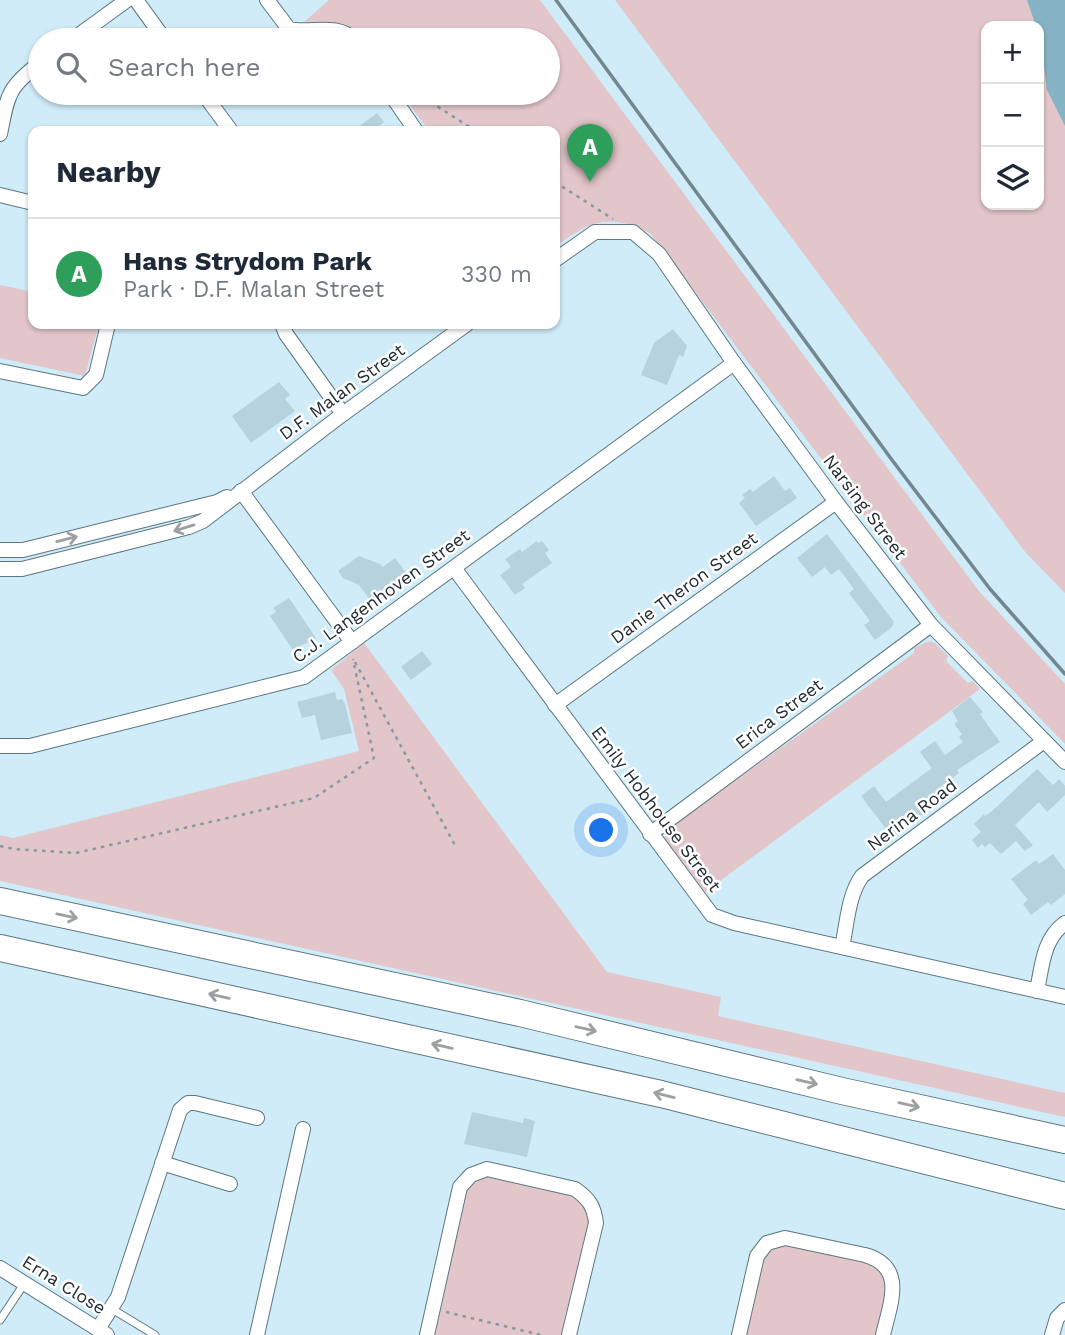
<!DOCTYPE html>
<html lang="en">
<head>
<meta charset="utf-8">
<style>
	body { margin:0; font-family:"Work Sans",sans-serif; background:#f2f2f3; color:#1f2937 }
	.controls { position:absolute; right:21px; top:21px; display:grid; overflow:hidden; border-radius:14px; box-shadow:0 2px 5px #0004 }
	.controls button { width:63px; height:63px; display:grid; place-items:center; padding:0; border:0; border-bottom:2px solid #e0e1e3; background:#fff; color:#1f2937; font:35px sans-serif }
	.you { position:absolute; left:602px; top:831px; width:24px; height:24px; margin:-18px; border:5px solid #fff; border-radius:50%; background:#1a73e8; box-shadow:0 0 0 10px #1a73e833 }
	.badge { display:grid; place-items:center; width:46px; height:46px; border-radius:50%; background:#bc2c53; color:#fff; font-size:23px; font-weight:700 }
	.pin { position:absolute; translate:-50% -58px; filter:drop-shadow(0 2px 4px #0008) }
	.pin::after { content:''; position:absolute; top:37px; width:24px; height:21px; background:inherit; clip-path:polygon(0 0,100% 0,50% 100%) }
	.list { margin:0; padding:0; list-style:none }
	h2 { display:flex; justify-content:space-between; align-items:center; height:91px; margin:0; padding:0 28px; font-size:30px }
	h2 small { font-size:23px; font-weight:400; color:#747a83 }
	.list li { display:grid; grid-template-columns:46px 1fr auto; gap:21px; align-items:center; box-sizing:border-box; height:112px; padding:0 28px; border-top:2px solid #e0e1e3 }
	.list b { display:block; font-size:26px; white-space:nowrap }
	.list p { margin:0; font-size:23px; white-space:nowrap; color:#747a83 }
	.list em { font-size:23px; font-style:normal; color:#747a83 }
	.icon { flex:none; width:38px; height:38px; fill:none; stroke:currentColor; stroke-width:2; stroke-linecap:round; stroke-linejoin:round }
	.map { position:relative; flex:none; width:1065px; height:1335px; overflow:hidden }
	.search { position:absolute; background:#fff; box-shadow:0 2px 5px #0004; left:28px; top:28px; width:532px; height:77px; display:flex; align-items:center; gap:18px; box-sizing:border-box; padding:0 24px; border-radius:38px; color:#747a83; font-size:26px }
	.panel { position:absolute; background:#fff; box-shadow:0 2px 5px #0004; left:28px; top:126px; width:532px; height:203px; border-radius:14px }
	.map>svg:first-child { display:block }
</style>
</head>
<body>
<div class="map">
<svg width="1065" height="1335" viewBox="0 0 1065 1335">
	<rect width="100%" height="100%" fill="#cfecf8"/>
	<!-- green -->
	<g fill="#e3c6ca" fill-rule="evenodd">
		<path d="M329 0H540L978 590 1065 684V744L941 617 651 234C610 212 590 221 555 247V131H429L401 93H548V40H363C347 19 328 22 304 22Z"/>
		<path d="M615 0H1065V593L1026 553ZM986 26H1039V205H986Z"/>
		<polygon points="0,285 33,292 33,324 99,324 85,376 0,358"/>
		<path d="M929 641 935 643 948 656 946 661 968 683 973 681 980 689 705 892 677 854 672 853C666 845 662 839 667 829L914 653V648Z"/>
		<polygon points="364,643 607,972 721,997 718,1016 1065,1093 1065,1117 0,881 0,835 13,838 359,751 344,689 331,670"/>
		<path d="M487 1177 570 1195C584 1200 586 1209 589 1222L563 1335H432L466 1189 475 1180Z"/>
		<path d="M787 1244 868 1262C898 1274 882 1312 876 1335H745L764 1258 771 1249Z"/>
	</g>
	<!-- water -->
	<polygon fill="#85b3c3" points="1027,0 1065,0 1065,126 1047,90 1039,26 1036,26"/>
	<!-- building -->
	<g fill="#b5d2dd">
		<polygon points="377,113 384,122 372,131 353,131"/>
		<polygon points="673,329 687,346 683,357 679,355 667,385 641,375 654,343"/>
		<polygon points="279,382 290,395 285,399 295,411 251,443 232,416"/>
		<polygon points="774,476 785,491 790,488 797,498 756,526 739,503 745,498 742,495 750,489 753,492"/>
		<polygon points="827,534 894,622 892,627 875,640 864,625 870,621 849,593 854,589 839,569 831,575 825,567 812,577 797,558"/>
		<polygon points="537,541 538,543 542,541 549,550 545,553 552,563 522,584 525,588 515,595 500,575 511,567 505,559 520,549 522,552"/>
		<polygon points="359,556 380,564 383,567 395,558 406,573 370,600 359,585 343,578 338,571"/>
		<polygon points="289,598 316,638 293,650 270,616 276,612 273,608"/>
		<polygon points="422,651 432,664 411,680 401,667"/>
		<polygon points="335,692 337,700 342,699 345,704 352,733 321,740 315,715 302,718 297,702"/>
		<polygon points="970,697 983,712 980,714 1000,742 957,770 959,773 940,787 942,791 924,804 928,810 918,817 912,809 886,829 861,796 874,786 886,802 932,768 920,752 935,741 945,755 963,742 959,737 962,734 954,724 958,721 952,711"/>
		<polygon points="1037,769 1053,785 1059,779 1065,786 1065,795 1047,812 1039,802 1015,825 1033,845 1025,851 1016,841 1001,854 990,843 985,847 982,844 978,848 972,840 981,832 974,824 984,814 985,816 992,811"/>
		<polygon points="1053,854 1065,870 1065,894 1051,905 1048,902 1031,915 1023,904 1028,900 1011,879 1036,860 1039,864"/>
		<polygon points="472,1112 523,1123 524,1118 535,1121 527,1157 464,1144"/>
	</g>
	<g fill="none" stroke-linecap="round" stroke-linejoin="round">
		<defs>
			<g id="service">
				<polyline points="112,1309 155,1335"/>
				<polyline points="0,1320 24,1284"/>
			</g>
			<g id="minor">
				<polyline points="136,0 165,40"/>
				<path d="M267 0 289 29C310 34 337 22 354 40"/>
				<polyline points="72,40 127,0"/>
				<polyline points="203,93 231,131"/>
				<polyline points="390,93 416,131"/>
				<path d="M0 134C8 95 7 88 40 63"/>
				<polyline points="0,195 33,203"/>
				<polyline points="555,260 595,232 633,232 659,254 734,363 836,502 931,625 1065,762"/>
				<polyline points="282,324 286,334 343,414"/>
				<polyline points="0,371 83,388 96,375 108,324"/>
				<polyline points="241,491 352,642"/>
				<polyline points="0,550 23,550 217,502 227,497"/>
				<polyline points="454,568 712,915 734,923 1065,997"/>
				<polyline points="0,569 22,569 189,527 203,521 343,414 467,324"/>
				<polyline points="555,705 836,502"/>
				<polyline points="0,746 30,746 304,677 734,363"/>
				<polyline points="650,834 931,625"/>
				<path d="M842 947C847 925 848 895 862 876L1044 741"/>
				<path d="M1037 991C1042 966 1043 939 1065 923"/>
				<polyline points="162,1163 230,1184"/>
				<polyline points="0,1268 107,1335"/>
				<polyline points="98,1329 118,1297 180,1110 188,1103 195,1103 257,1118"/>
				<polyline points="257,1335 303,1129"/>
				<path d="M427 1335 460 1187 471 1175 487 1169 575 1189C589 1199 594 1206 596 1223L569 1335"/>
				<path d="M739 1335 757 1256 767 1243 785 1238 865 1255C907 1267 890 1304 883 1335"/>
				<polyline points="1052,1335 1057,1318 1065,1310"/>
			</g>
			<g id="motorway">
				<polyline points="0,901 520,1013 842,1091 1065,1140"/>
				<polyline points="0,948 661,1094 1065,1196"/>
			</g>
		</defs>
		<!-- service casing -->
		<use href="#service" stroke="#5c7781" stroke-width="9"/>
		<!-- minor casing -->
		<use href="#minor" stroke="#5c7781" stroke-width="16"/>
		<!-- motorway casing -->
		<use href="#motorway" stroke="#5c7781" stroke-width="28"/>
		<!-- path -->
		<g stroke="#859aa3" stroke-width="2.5" stroke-dasharray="3.5 5" stroke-linecap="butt">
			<polyline points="416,93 476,131"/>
			<polyline points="555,182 613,219"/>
			<polyline points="355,662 456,847"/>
			<polyline points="0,846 14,849 76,853 314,798 374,758 353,659"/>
			<polyline points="446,1312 541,1335"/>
		</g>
		<!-- service -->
		<use href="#service" stroke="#fff" stroke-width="7"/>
		<!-- minor -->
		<use href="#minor" stroke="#fff" stroke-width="14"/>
		<!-- motorway -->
		<use href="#motorway" stroke="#fff" stroke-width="26"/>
		<!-- rail -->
		<polyline stroke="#73878e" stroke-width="3.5" points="556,0 892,460 990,589 1065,674"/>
	</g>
	<!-- one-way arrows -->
	<defs><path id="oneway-shaft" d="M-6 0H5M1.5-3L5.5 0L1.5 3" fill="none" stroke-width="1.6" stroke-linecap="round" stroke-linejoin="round" transform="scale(1.75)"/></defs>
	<g stroke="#9ca0a2">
		<use href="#oneway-shaft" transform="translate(184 528) rotate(163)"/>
		<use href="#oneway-shaft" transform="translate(67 539) rotate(-14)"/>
		<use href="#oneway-shaft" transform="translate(67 916) rotate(12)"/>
		<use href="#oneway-shaft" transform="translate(219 996) rotate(-167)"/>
		<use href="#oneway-shaft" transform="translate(586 1029) rotate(13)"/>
		<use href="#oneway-shaft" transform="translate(442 1046) rotate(-167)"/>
		<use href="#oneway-shaft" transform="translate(807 1082) rotate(13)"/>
		<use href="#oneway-shaft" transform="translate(664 1095) rotate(-166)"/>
		<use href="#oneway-shaft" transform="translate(909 1105) rotate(13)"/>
	</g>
	<g text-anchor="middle" stroke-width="5" stroke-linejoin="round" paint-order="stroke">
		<!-- street labels -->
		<g font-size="18" fill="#222d31" stroke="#fff">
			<text transform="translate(342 392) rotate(-36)" y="6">D.F. Malan Street</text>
			<text transform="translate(865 507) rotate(53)" y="6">Narsing Street</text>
			<text transform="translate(684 588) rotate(-36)" y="6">Danie Theron Street</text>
			<text transform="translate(381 596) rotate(-36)" y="6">C.J. Langenhoven Street</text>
			<text transform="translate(779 714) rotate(-37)" y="6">Erica Street</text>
			<text transform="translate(656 809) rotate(53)" y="6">Emily Hobhouse Street</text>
			<text transform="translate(912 815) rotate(-37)" y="6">Nerina Road</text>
			<text transform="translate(64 1285) rotate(32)" y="6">Erna Close</text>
		</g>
	</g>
</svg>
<div class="controls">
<button>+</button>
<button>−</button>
<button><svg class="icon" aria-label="layers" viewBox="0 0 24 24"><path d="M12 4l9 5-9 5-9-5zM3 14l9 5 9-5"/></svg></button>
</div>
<div class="you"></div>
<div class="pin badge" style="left:590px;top:182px;background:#2e9e5b">A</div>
<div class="search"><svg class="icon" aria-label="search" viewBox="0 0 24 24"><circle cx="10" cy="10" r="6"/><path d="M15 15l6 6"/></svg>Search here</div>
<section class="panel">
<h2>Nearby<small></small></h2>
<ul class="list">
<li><span class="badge" style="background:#2e9e5b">A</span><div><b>Hans Strydom Park</b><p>Park · D.F. Malan Street</p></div><em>330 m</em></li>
</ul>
</section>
</div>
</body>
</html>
